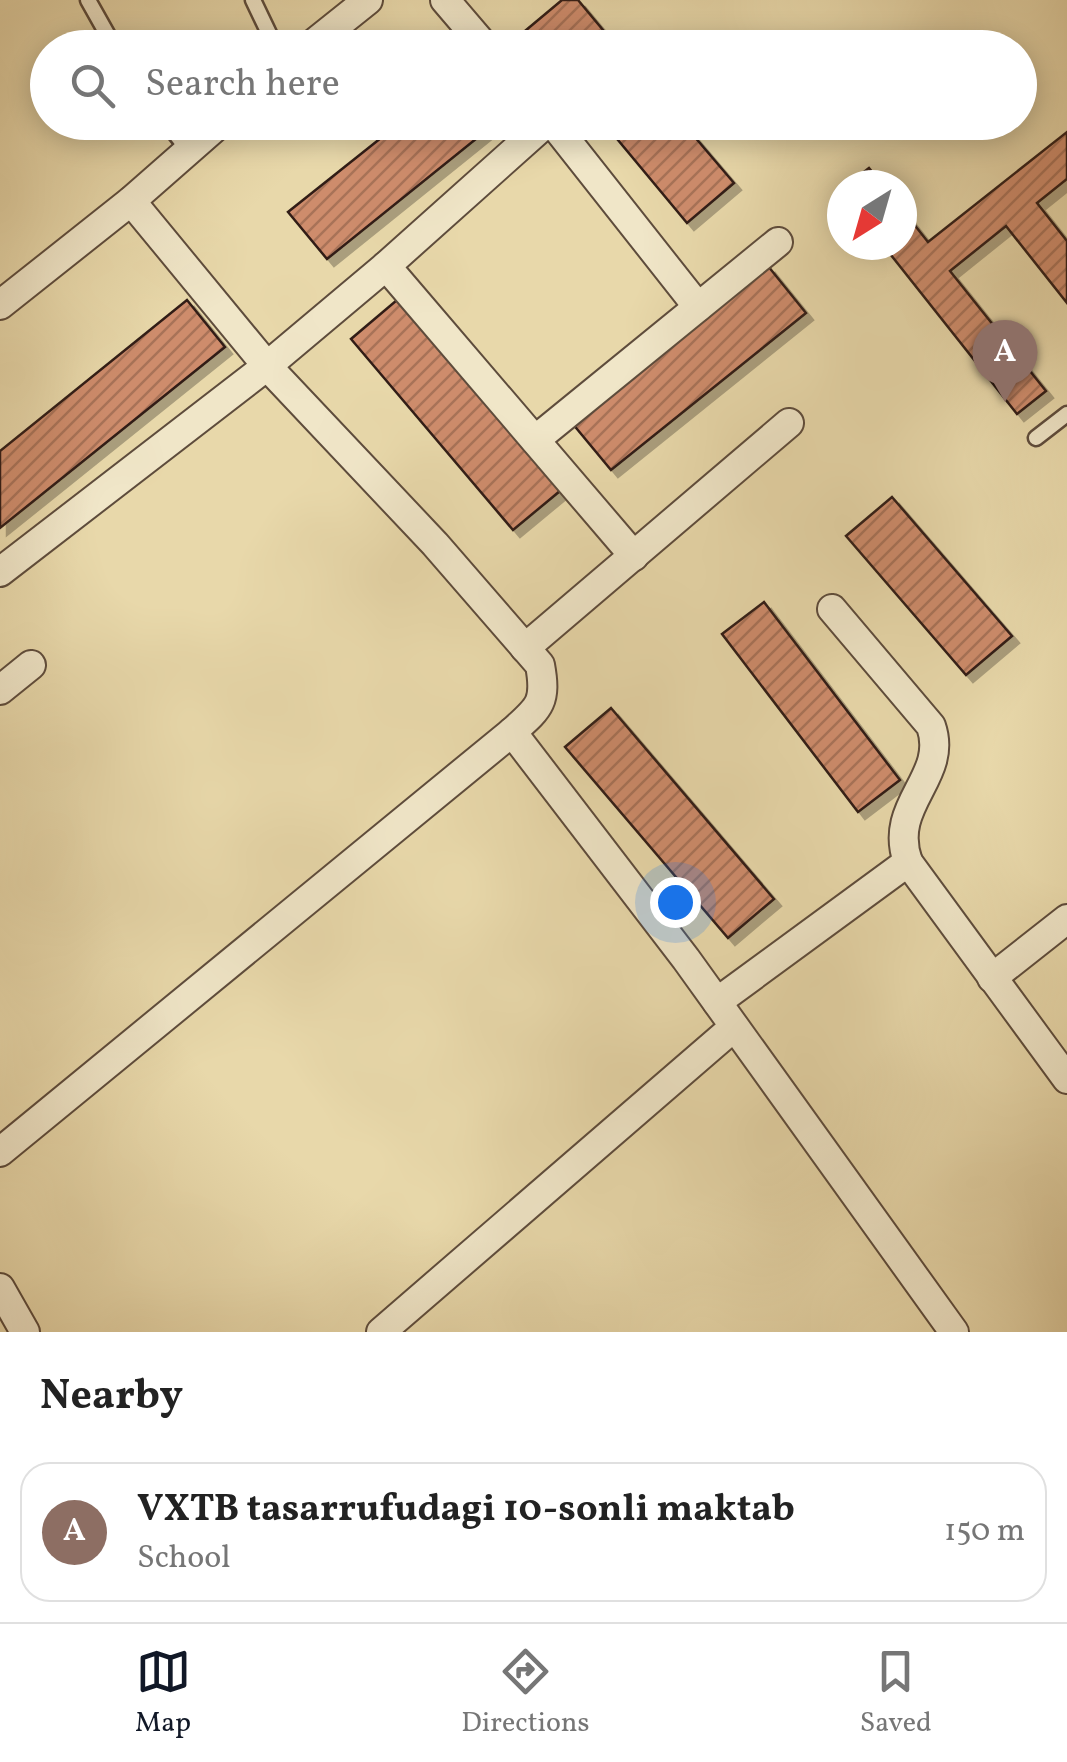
<!DOCTYPE html>
<html lang="en">
<head>
<meta charset="utf-8">
<style>
	body { margin:0; font-family:Vollkorn,serif; background:#f2f2f2; color:#222 }
	.compass { position:absolute; left:827px; top:170px; width:90px; height:90px; border-radius:50%; background:#fff; box-shadow:0 5px 25px #0003; rotate:217deg }
	.you { position:absolute; left:675px; top:902px; width:35px; height:35px; margin:-25px; border:8px solid #fff; border-radius:50%; background:#1a73e8; box-shadow:0 0 0 15px #1a73e833 }
	.badge { display:grid; place-items:center; width:65px; height:65px; border-radius:50%; background:#111827; color:#fff; font-size:32px; font-weight:700 }
	.pin { position:absolute; translate:-50% -82px; filter:drop-shadow(0 2px 5px #0008) }
	.pin::after { content:''; position:absolute; top:52px; width:35px; height:30px; background:inherit; clip-path:polygon(0 0,100% 0,50% 100%) }
	.list { margin:0; padding:0; list-style:none }
	h2 { display:flex; justify-content:space-between; align-items:center; height:130px; margin:0; padding:0 40px; font-size:42px }
	h2 small { font-size:32px; font-weight:400; color:#767676 }
	.list li { display:grid; grid-template-columns:65px 1fr auto; gap:30px; align-items:center; box-sizing:border-box; height:140px; margin:0 20px 20px; padding:0 20px; border:2px solid #e0e0e0; border-radius:30px }
	.list b { display:block; font-size:38px; white-space:nowrap }
	.list p { margin:0; font-size:32px; white-space:nowrap; color:#767676 }
	.list em { font-size:32px; font-style:normal; color:#767676 }
	.icon { flex:none; width:55px; height:55px; fill:none; stroke:currentColor; stroke-width:2; stroke-linecap:round; stroke-linejoin:round }
	.map { position:relative; flex:none; width:1067px; height:1332px; overflow:hidden }
	.search { position:absolute; background:#fff; box-shadow:0 5px 25px #0003; left:30px; right:30px; top:30px; height:110px; display:flex; align-items:center; gap:25px; box-sizing:border-box; padding:0 35px; border-radius:55px; color:#767676; font-size:38px }
	.sheet { height:290px; background:#fff }
	nav { display:flex; justify-content:space-around; align-items:center; box-sizing:border-box; height:140px; border-top:2px solid #e0e0e0; background:#fff; font-size:28px; color:#767676 }
	nav a { display:grid; justify-items:center; gap:5px }
	nav .on { color:#111827 }
	.map>svg:first-child { display:block }
</style>
</head>
<body>
<div class="map">
<svg width="1067" height="1332" viewBox="0 0 1067 1332">
	<defs>
		<pattern id="building-hatch" width="6" height="6" patternUnits="userSpaceOnUse" patternTransform="scale(2.5)"><rect width="6" height="6" fill="#ce8c6c"/><path d="M-1 1l2-2M0 6l6-6M5 7l2-2" fill="none" stroke="#a87258"/></pattern>
		<filter id="shadow"><feDropShadow dx="7" dy="7" stdDeviation="0" flood-color="#0004"/></filter>
	</defs>
	<rect width="100%" height="100%" fill="#e8d8aa"/>
	<filter id="stains"><feTurbulence type="fractalNoise" baseFrequency=".002" numOctaves="4"/><feColorMatrix values="0 0 0 0 .2 0 0 0 0 .09 0 0 0 0 .02 0 0 0 .5 -.17"/></filter>
	<radialGradient id="worn" r=".72"><stop offset=".6" stop-color="#630" stop-opacity="0"/><stop offset="1" stop-color="#630" stop-opacity=".3"/></radialGradient>
	<!-- building -->
	<g fill="url(#building-hatch)" stroke="#301e17" stroke-width="2.5" filter="url(#shadow)">
		<polygon points="562,0 578,0 618,48 539,48 525,31"/>
		<polygon points="401,122 497,122 327,259 288,212"/>
		<polygon points="603,122 682,122 734,183 687,223"/>
		<polygon points="1067,132 1067,179 1037,203 1067,241 1067,303 1006,226 950,271 1046,391 1017,414 883,245 902,245 902,209 928,242"/>
		<polygon points="869,168 883,185 847,185"/>
		<polygon points="768,266 806,313 611,470 572,423"/>
		<polygon points="187,300 225,347 0,528 0,451"/>
		<polygon points="397,300 560,491 513,530 351,339"/>
		<polygon points="892,497 1012,636 966,675 846,536"/>
		<polygon points="764,602 900,780 858,812 722,634"/>
		<polygon points="611,708 774,899 728,938 565,747"/>
	</g>
	<g fill="none" stroke-linecap="round" stroke-linejoin="round">
		<defs>
			<g id="lane">
				<polyline points="88,0 115,48"/>
				<polyline points="253,0 276,48"/>
				<polyline points="166,122 189,151"/>
				<polyline points="1036,438 1067,414"/>
			</g>
			<g id="street">
				<polyline points="445,0 486,48"/>
				<polyline points="308,48 368,0"/>
				<polyline points="552,122 698,307"/>
				<path d="M131 201 267 366 435 544 540 665C547 703 539 708 512 732L686 959 954 1332"/>
				<polyline points="386,266 634,556"/>
				<polyline points="0,305 131,201 221,122"/>
				<polyline points="535,440 778,242"/>
				<polyline points="0,572 267,366 386,266 547,122"/>
				<path d="M832 609 931 726C949 778 887 804 908 862"/>
				<polyline points="525,648 789,423"/>
				<polyline points="0,690 31,665"/>
				<polyline points="992,978 1067,919"/>
				<polyline points="717,1002 908,862 1067,1079"/>
				<polyline points="0,1152 512,732"/>
				<polyline points="0,1288 25,1332"/>
				<polyline points="381,1332 734,1027"/>
			</g>
		</defs>
		<!-- lane casing -->
		<use href="#lane" stroke="#5e4c3c" stroke-width="19"/>
		<!-- street casing -->
		<use href="#street" stroke="#5e4c3c" stroke-width="32"/>
		<!-- lane -->
		<use href="#lane" stroke="#f0e6c8" stroke-width="14"/>
		<!-- street -->
		<use href="#street" stroke="#f0e6c8" stroke-width="28"/>
	</g>
	<rect width="100%" height="100%" filter="url(#stains)"/>
	<rect width="100%" height="100%" fill="url(#worn)"/>
</svg>
<svg class="compass" viewBox="-18 -18 36 36"><path d="M0-13l5 13h-10z" fill="#e53935"/><path d="M0 13l5-13h-10z" fill="#767676"/></svg>
<div class="you"></div>
<div class="pin badge" style="left:1005px;top:402px;background:#8d6e63">A</div>
<div class="search"><svg class="icon" aria-label="search" viewBox="0 0 24 24"><circle cx="10" cy="10" r="6"/><path d="M15 15l6 6"/></svg>Search here</div>
</div>
<section class="sheet">
<h2>Nearby<small></small></h2>
<ul class="list">
<li><span class="badge" style="background:#8d6e63">A</span><div><b>VXTB tasarrufudagi 10-sonli maktab</b><p>School</p></div><em>150 m</em></li>
</ul>
</section>
<nav>
<a class="on"><svg class="icon" aria-label="map" viewBox="0 0 24 24"><path d="M3 6l6-2 6 2 6-2v14l-6 2-6-2-6 2zM9 4v14M15 6v14"/></svg>Map</a>
<a><svg class="icon" aria-label="directions" viewBox="0 0 24 24"><path d="M12 3l9 9-9 9-9-9zM9 14v-3h6M13 9l2 2-2 2"/></svg>Directions</a>
<a><svg class="icon" aria-label="saved" viewBox="0 0 24 24"><path d="M7 4h10v16l-5-4-5 4z"/></svg>Saved</a>
</nav>
</body>
</html>
